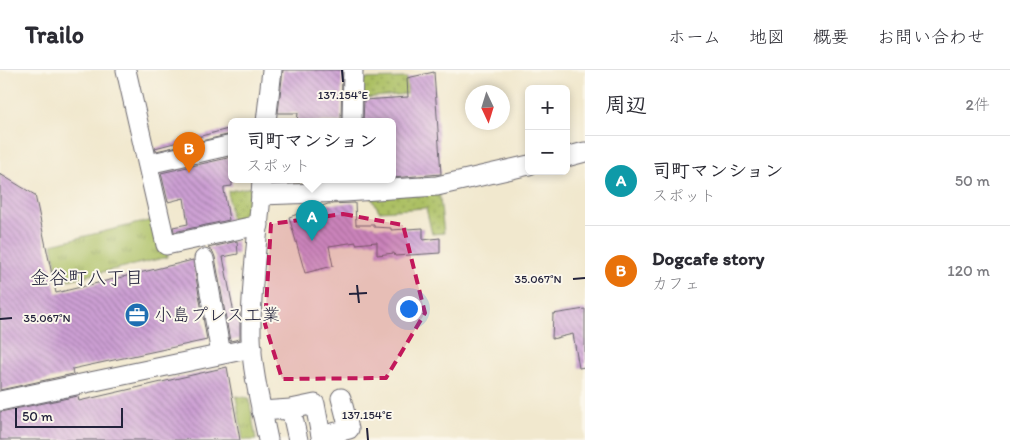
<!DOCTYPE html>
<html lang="ja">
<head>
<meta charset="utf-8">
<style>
	body { margin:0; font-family:Itim,"Klee One",sans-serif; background:#f2f2f3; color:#2b2b33 }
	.controls { position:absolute; right:15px; top:15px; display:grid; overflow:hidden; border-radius:8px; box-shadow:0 2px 8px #0003 }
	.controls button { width:45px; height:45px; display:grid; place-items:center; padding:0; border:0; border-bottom:1px solid #e1e1e2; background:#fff; color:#2b2b33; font:25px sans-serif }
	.compass { position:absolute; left:465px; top:15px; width:45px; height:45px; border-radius:50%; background:#fff; box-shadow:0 2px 8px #0003; rotate:176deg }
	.scale { position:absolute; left:15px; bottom:12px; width:108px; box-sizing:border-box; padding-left:5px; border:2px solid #22223b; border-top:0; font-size:14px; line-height:18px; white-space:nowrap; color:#22223b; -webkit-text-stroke:4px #fbf7ec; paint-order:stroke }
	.you { position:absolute; left:408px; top:238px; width:18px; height:18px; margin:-12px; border:4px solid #fff; border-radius:50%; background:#1a73e8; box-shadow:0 0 0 8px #1a73e833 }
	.badge { display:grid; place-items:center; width:32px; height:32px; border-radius:50%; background:#1f6fb2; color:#fff; font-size:16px; font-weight:700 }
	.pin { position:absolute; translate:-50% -41px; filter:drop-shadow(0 1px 2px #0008) }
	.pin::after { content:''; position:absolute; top:26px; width:18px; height:15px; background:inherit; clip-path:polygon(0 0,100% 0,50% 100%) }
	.popup { position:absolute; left:228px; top:48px; width:168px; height:65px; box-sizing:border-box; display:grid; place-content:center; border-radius:8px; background:#fff; filter:drop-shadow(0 1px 4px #0005); font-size:16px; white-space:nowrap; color:#7c7c81 }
	.popup b { font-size:19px; color:#2b2b33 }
	.popup::after { content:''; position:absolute; left:50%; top:100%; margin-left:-10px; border:10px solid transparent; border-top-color:#fff }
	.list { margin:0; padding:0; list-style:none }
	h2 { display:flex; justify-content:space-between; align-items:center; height:65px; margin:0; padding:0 20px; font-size:21px }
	h2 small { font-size:16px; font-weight:400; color:#7c7c81 }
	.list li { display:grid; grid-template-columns:32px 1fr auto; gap:15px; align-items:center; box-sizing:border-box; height:90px; padding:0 20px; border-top:1px solid #e1e1e2 }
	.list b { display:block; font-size:19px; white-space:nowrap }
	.list p { margin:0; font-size:16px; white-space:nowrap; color:#7c7c81 }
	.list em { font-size:16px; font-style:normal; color:#7c7c81 }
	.map { position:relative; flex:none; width:585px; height:370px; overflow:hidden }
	header { display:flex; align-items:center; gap:30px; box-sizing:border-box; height:70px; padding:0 25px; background:#fff; border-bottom:1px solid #e1e1e2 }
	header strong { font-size:24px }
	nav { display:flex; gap:28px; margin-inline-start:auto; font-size:18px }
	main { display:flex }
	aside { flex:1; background:#fff }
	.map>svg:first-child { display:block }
</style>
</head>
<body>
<header>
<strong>Trailo</strong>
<nav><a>ホーム</a><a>地図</a><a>概要</a><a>お問い合わせ</a></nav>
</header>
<main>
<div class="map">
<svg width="585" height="370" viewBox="0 0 585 370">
	<defs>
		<pattern id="grass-tufts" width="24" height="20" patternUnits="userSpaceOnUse" patternTransform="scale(1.25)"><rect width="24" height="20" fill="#acc064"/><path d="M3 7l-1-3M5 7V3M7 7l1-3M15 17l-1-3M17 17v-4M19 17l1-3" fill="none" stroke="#8c9c54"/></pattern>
		<pattern id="park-dots" width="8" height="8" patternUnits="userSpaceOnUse" patternTransform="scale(1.25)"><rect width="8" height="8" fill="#acc064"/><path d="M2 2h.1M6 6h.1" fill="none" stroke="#8c9c54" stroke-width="1.8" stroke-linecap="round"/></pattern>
		<pattern id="building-back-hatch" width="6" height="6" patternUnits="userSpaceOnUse" patternTransform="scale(1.25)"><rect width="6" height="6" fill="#cc9fd3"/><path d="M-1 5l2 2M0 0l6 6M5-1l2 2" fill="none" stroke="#a581ac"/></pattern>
	</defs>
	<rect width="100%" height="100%" fill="#fbf7ec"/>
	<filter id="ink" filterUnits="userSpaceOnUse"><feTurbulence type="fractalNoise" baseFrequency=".02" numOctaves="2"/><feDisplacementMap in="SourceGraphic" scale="10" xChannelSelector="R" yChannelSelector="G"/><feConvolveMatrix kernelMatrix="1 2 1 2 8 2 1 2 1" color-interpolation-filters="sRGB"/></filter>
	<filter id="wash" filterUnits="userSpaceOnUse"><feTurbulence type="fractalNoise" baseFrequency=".0096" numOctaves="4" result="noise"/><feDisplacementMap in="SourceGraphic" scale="20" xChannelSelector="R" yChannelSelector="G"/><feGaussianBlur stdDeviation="1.12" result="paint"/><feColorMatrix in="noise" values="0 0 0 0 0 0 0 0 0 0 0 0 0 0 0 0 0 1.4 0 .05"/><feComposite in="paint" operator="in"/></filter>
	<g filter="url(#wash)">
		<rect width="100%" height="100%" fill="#f1e8ce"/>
		<!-- grass -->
		<g fill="url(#grass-tufts)" stroke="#677150">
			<polygon points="156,149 168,187 59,212 52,174"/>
			<polygon points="236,326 249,328 256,370 243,370"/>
		</g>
		<!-- park -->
		<g fill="url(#park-dots)" stroke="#677150">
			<polygon points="407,8 408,24 352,29 353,9"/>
			<polygon points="258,116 254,153 232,158 228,121"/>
			<polygon points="439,120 444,163 432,164 426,138 379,141 371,127"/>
		</g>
		<g id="blocks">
			<!-- building -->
			<g fill="url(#building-back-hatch)">
				<polygon points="283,0 342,0 341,52 297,52 298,43 278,43"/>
				<polygon points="434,2 441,104 392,108 392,52 363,52 364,30 408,27 407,8"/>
				<polygon points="232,58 232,64 156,81 155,78"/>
				<polygon points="232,87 232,116 224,117 224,120 229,150 174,162 173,157 188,154 184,128 168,132 161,103"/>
				<polygon points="0,104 35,125 56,223 193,190 207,270 72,299 73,304 0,320"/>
				<polygon points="355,133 356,155 374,155 374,157 391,158 391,160 423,158 423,170 440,168 440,183 395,186 394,183 377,185 377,172 356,174 356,172 329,176 333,196 305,203 289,147 328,134"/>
				<polygon points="237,171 238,184 223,187 234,243 239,242 240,245 240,269 230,271 215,187 213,182 208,178"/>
				<polygon points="585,239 585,297 579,298 573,264 552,269 553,244"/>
				<polygon points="227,297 240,370 0,370 0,342 78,326 79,331"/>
			</g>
		</g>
	</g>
	<g filter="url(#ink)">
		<use href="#blocks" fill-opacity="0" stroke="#6a676e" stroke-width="1"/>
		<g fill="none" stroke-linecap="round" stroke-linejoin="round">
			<defs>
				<g id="minor">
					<polyline points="126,0 166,175 259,155"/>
					<polyline points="266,52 272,0"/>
					<polyline points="352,52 353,0"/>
					<polyline points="566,87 585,82"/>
					<polyline points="148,94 232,75"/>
					<path d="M262 110C259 162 250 215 251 267 252 302 261 336 268 370"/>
					<polyline points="261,125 345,122 437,116 529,95"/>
					<polyline points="204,189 221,284"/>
					<polyline points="0,331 252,278"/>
					<polyline points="291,339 315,334 321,366 349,359 341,328"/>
					<polyline points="261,341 291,339 298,370"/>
				</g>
			</defs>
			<!-- minor casing -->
			<use href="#minor" stroke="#6a676e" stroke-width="21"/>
			<!-- minor -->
			<use href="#minor" stroke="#fff" stroke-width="19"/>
		</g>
	</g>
	<!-- marked area -->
	<path fill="#c2185b" fill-opacity="0.2" stroke="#c2185b" stroke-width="4" stroke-dasharray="10 6" stroke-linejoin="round" d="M343 144 403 155 425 243 386 308 282 309 265 254 271 154Z"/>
	<!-- ticks -->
	<path fill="none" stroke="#22223b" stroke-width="2" d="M342 0 343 12M573 209 585 208M357 215 359 233M349 224 367 223M0 249 12 248M367 358 368 370"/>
	<!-- icons -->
	<defs>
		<symbol id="office-disc" viewBox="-11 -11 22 22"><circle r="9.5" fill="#1f6fb2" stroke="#fbf7ec"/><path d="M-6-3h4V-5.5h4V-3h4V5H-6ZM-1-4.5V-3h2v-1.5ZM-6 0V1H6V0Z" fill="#fff"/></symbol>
	</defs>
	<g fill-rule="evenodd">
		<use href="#office-disc" x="123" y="231" width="28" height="28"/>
	</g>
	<g text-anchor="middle" stroke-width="4" stroke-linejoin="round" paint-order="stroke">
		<!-- poi labels -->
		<g font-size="18" fill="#22223b" stroke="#fbf7ec" text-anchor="start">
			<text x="154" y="251">小島プレス工業</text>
		</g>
		<!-- neighbourhood labels -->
		<g font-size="19" fill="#22223b" stroke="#fbf7ec">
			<text x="87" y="214">金谷町八丁目</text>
		</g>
	</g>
	<g font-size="12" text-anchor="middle" fill="#22223b" stroke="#fbf7ec" stroke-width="4" stroke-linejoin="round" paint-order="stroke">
		<text x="343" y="29">137.154°E</text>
		<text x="538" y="213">35.067°N</text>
		<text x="47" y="252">35.067°N</text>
		<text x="367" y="349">137.154°E</text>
	</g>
</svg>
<div class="controls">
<button>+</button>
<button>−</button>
</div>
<svg class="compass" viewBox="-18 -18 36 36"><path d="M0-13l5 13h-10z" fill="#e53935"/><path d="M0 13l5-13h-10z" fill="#7c7c81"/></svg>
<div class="scale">50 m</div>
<div class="you"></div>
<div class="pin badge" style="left:312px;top:171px;background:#0f9aa8">A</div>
<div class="popup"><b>司町マンション</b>スポット</div>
<div class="pin badge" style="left:189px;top:103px;background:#e8710a">B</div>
</div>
<aside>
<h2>周辺<small>2件</small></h2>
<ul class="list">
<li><span class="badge" style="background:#0f9aa8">A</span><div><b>司町マンション</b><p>スポット</p></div><em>50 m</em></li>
<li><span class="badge" style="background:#e8710a">B</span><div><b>Dogcafe story</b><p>カフェ</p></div><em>120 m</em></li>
</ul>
</aside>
</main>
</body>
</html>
